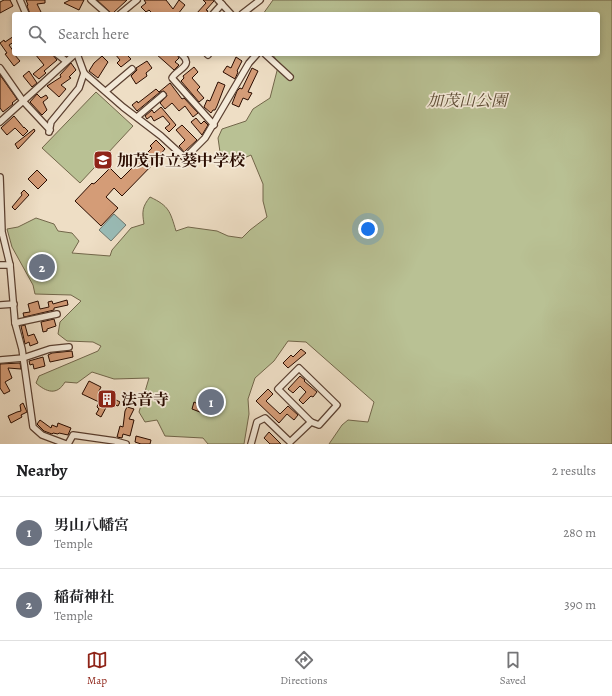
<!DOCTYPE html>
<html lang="en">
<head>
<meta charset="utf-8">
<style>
	body { margin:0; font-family:Alegreya,"Noto Serif JP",serif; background:#f6f6f6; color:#202124 }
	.you { position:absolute; left:368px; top:229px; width:14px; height:14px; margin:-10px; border:3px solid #fff; border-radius:50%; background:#1a73e8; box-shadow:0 0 0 6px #1a73e833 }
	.badge { display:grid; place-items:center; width:26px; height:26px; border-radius:50%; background:#8f2418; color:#fff; font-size:13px; font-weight:700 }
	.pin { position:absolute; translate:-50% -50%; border:2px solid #fff; box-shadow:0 1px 4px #0006 }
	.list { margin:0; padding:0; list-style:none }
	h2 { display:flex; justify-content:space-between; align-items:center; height:52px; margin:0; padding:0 16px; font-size:17px }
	h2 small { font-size:13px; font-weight:400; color:#757577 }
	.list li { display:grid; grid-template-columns:26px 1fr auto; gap:12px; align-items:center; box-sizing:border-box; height:72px; padding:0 16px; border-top:1px solid #e0e0e0 }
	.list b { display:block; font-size:15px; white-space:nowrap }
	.list p { margin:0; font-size:13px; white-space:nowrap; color:#757577 }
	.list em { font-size:13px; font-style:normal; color:#757577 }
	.icon { flex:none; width:22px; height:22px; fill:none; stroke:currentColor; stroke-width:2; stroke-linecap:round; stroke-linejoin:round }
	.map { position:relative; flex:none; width:612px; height:444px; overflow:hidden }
	.search { position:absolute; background:#fff; box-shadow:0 2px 6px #0003; left:12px; right:12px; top:12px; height:44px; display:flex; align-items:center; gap:10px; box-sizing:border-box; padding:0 14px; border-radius:4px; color:#757577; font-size:15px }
	.sheet { height:196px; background:#fff }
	nav { display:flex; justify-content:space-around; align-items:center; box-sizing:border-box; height:56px; border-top:1px solid #e0e0e0; background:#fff; font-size:11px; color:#757577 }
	nav a { display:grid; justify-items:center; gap:2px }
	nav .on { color:#8f2418 }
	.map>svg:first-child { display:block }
</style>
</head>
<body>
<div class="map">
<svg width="612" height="444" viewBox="0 0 612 444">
	<rect width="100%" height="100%" fill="#eedec5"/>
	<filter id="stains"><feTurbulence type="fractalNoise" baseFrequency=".005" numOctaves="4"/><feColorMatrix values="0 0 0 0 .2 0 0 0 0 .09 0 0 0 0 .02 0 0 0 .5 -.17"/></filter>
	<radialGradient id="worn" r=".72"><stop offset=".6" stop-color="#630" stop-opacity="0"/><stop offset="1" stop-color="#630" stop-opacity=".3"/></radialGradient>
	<!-- green -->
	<g fill="#b9c194" stroke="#72664a">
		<path d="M273 0H612V444H329L342 425 348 420 368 422 374 402 306 342 288 341 274 361 255 378 248 399 249 414 244 444H208L203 438 165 436 157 420 145 422 139 412 149 378 114 379 92 372 77 383 65 382C57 396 46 392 36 383L39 376 98 351 101 346 93 342 67 341 58 334 60 322 81 301 71 295 35 294 33 285 12 247 7 229 18 227 36 218 54 224 58 231 72 233 79 241 72 253 110 256 112 250 131 228 144 224C142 212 142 207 150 197 169 206 170 211 176 231L188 227 217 231 228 236 242 238 250 230 267 217 263 201V184L251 155 235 162 221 159 218 138 222 129 246 121 253 109 270 98 279 63 272 54H598V14H263Z"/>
		<polygon points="96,92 133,126 80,183 42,148"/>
	</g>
	<!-- water -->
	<polygon fill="#99bcb7" stroke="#6d766e" points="114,214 126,225 111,241 99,230"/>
	<!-- building -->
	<g fill="#d49c77" stroke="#2a0c00">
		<polygon points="4,0 10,0 13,6 0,13 0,2"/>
		<polygon points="26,0 45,0 45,3 37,4 42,14 30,14 27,6 28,5"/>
		<polygon points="70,0 84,0 79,10 64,3"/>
		<polygon points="97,0 127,0 112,14"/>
		<polygon points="144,0 166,0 173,9 179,0 185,5 178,14 153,14 149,10 146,12 141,7 146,3"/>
		<polygon points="203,0 214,0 214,1 206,10 208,11 206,14 196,14 206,3"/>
		<polygon points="14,36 14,42 9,45 14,52 14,54 20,61 14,66 5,54 7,53 0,43 4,40 5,42"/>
		<polygon points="35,54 52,54 57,60 44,71 46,73 39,79 33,74 44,65"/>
		<polygon points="115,54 126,54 131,59 121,67 117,63 120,60"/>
		<polygon points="156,54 177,54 179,58 175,62 179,65 174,70"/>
		<polygon points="102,56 108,62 98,78 89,71 94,63"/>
		<polygon points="236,57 242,61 237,71 238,72 235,79 223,72 227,66 231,68"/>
		<polygon points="147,61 152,68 146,73 147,76 136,84 131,76 137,70 136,68"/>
		<polygon points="71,63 76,70 69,77 71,78 61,85 66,89 59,97 47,86 61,77 60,75"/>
		<polygon points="194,67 198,72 192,78 200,87 197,90 204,98 199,102 181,81 184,78 183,76"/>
		<polygon points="252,68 258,71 248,92 252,93 248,100 243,98 239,107 232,104 237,91 240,88 242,89"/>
		<polygon points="29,71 37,83 32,87 23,76"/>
		<polygon points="0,75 17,99 12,103 13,104 3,112 0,108"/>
		<polygon points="218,82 225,85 217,106 215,110 213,110 211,113 204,107 207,100 210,101"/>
		<polygon points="170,83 182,99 184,98 198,113 193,117 185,106 179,111 172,103 165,109 160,103 167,96 166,93 164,91 160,92 137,111 132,105 137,101 138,103 156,89 159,92"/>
		<polygon points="37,94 41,98 46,95 48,98 43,102 47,110 42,115 30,102"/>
		<polygon points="161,107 176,125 169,132 165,128 170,124 163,116 154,121 151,116 147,119 145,116 152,110 154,113"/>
		<polygon points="14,116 24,128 24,127 28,131 23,136 15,128 7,135 1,128"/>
		<polygon points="196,118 201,124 204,121 208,125 202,135 191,122"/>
		<polygon points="182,125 197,140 184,152 179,146 185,140 176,130"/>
		<polygon points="34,129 35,131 18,149 15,144"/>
		<polygon points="156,140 165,149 158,157 159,158 122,196 114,188 106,197 118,208 101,226 75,201 92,183 93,184 95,183 110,168 121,179 152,148 150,146"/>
		<polygon points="37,170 47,180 38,189 28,179"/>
		<polygon points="24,190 29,195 15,210 12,207 22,195 21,193"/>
		<polygon points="67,300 68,305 54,308 54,310 24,317 23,313 30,312 28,304 38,301 40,309 49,307 48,302 52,301 53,304"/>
		<polygon points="54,319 56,326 47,329 47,331 43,332 41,322"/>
		<polygon points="25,325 28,336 34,334 38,343 30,346 29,342 25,344 21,326"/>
		<polygon points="301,349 306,353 288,368 283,363 291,355 293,357"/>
		<polygon points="72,351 73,357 50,362 48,355 52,353"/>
		<polygon points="43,357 45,366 34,369 33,364 30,365 29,361"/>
		<polygon points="20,363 21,369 8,368 12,378 5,382 10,391 4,394 0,388 0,364"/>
		<polygon points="300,376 305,380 304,381 317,392 313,397 311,396 303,404 299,400 306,392 300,386 293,393 288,389"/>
		<polygon points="89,381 101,387 99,391 120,402 118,406 109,402 101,417 96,414 99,409 97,407 99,402 82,394"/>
		<polygon points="268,389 273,394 266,401 280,414 288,406 298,415 294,420 287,414 279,423 256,401"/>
		<polygon points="205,390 219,394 215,405 212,404 208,415 192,409 194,402 200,405"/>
		<polygon points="23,403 27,412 21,415 22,417 11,423 8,416 17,412 21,411 20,405"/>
		<polygon points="127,407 134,409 129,419 134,420 130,436 123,434 122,438 117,437 120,426 123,427 125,411"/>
		<polygon points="40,420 51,428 52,425 57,427 58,423 71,428 68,435 59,433 58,434 53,433 52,434 44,431 37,424"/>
		<polygon points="269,432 281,444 270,444 264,438"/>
		<polygon points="136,436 151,440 150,444 141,444 135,442"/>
	</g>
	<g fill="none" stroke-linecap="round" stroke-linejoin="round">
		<defs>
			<g id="minor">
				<polyline points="20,0 26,14"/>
				<polyline points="91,0 107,14"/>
				<polyline points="218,0 231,14"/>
				<polyline points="120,14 137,0"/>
				<polyline points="213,14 222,4"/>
				<polyline points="242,14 260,0"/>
				<polyline points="57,54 66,61"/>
				<polyline points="77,54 84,73 123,107 161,136 185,158 205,138 249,63 257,54"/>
				<path d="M181 54C195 66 177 69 172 78L214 125"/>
				<polyline points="207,54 208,55"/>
				<polyline points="265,54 290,77"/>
				<polyline points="0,68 23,101 50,130"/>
				<polyline points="106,91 132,69"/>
				<polyline points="137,117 163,95"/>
				<polyline points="0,122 75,54"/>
				<polyline points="49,132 51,122 79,88 84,73"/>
				<polyline points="0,177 2,232 10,265 15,323 22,349 33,427 42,435 66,444"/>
				<polyline points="0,265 10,265"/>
				<polyline points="0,305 14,304"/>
				<polyline points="15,323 57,314"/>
				<polyline points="0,360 23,358 50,349 69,347"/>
				<polygon points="299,368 337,405 319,425 311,422 278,389"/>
				<polyline points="68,444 73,435 115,441 126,444"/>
				<polyline points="251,444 257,422 265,418 290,442 311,422"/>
			</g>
		</defs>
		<!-- minor casing -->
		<use href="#minor" stroke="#5b4031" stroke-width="8"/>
		<!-- minor -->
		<use href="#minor" stroke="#f4ead9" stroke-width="5.5"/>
	</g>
	<!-- icons -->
	<defs>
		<symbol id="school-square" viewBox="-11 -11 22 22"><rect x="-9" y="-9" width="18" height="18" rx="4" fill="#8f2418" stroke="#f4ead9"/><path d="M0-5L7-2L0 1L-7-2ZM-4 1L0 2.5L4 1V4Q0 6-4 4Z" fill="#fff"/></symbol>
		<symbol id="building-square" viewBox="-11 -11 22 22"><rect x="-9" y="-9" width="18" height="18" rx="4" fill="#8f2418" stroke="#f4ead9"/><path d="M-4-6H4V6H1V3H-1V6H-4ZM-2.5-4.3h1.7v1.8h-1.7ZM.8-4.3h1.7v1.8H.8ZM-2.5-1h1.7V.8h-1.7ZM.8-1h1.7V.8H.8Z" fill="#fff"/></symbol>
	</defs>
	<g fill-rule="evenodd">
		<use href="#school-square" x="92" y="149" width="22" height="22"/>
		<use href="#building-square" x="96" y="388" width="22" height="22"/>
	</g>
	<g text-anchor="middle" stroke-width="3.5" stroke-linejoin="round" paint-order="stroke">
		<!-- park labels -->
		<g font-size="16" font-style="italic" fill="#5c4b34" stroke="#f4ead9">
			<text x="467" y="106">加茂山公園</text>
		</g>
		<!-- poi labels -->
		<g font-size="16" font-weight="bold" fill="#2a0c00" stroke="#f4ead9" text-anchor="start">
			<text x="117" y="166">加茂市立葵中学校</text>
			<text x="121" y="405">法音寺</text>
		</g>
	</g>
	<rect width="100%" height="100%" filter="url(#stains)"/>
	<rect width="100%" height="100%" fill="url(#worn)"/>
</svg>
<div class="you"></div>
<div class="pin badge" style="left:211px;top:402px;background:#6b7280">1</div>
<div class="pin badge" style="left:42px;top:267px;background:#6b7280">2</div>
<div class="search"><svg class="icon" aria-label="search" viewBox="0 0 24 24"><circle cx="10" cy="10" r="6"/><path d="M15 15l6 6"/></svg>Search here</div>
</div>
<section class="sheet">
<h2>Nearby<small>2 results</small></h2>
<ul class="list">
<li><span class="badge" style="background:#6b7280">1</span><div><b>男山八幡宮</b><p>Temple</p></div><em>280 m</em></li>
<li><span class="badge" style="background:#6b7280">2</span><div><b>稲荷神社</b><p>Temple</p></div><em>390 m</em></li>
</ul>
</section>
<nav>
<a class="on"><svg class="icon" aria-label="map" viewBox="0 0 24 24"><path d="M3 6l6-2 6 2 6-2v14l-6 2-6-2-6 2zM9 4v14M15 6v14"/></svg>Map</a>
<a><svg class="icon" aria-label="directions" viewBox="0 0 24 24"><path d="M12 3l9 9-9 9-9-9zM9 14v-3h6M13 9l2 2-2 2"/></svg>Directions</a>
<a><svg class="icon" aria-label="saved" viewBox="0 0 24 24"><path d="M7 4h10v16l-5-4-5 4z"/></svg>Saved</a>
</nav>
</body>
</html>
